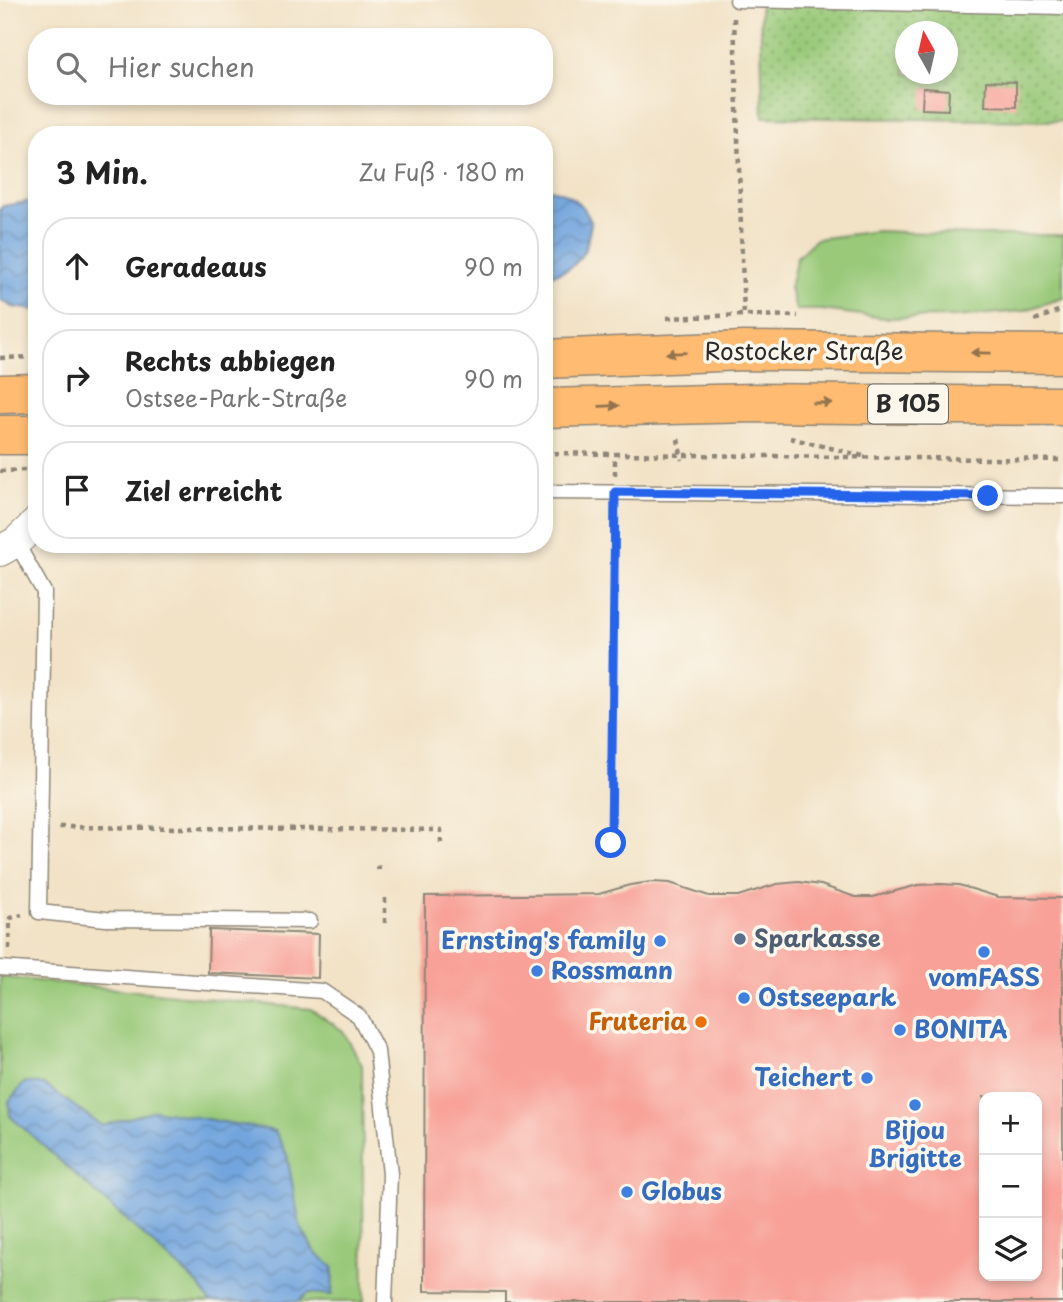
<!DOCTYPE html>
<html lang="de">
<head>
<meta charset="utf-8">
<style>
	body { margin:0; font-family:"Playpen Sans",sans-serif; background:#f2f2f2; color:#222 }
	.controls { position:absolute; right:21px; bottom:21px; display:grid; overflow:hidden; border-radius:14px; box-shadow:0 4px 10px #0003 }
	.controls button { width:63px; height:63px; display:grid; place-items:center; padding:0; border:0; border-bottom:2px solid #e0e0e0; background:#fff; color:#222; font:35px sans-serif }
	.compass { position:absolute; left:895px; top:21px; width:63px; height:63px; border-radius:50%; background:#fff; box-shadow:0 4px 10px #0003; rotate:352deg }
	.stop { position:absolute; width:21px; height:21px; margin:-16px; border:5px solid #2563eb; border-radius:50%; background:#fff }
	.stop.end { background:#2563eb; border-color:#fff; box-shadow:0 2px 7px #0008 }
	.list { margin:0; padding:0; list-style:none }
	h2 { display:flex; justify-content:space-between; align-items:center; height:91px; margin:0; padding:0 28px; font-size:30px }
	h2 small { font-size:23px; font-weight:400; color:#767676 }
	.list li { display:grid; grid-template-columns:46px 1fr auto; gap:21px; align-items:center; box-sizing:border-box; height:98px; margin:0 14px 14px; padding:0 14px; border:2px solid #e0e0e0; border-radius:28px }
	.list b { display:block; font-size:26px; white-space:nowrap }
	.list p { margin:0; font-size:23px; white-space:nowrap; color:#767676 }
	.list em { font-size:23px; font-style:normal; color:#767676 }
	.icon { flex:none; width:38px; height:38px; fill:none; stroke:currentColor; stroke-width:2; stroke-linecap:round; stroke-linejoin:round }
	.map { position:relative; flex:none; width:1063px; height:1302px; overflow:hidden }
	.search { position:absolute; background:#fff; box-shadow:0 4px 10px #0003; left:28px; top:28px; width:525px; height:77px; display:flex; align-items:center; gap:18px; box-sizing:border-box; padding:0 24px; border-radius:28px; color:#767676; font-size:26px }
	.panel { position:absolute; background:#fff; box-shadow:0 4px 10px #0003; left:28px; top:126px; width:525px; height:427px; border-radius:28px }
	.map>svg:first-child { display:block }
</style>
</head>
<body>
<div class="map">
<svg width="1063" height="1302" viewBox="0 0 1063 1302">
	<defs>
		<pattern id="park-dots" width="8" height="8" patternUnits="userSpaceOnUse" patternTransform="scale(1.75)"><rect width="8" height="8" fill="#99c979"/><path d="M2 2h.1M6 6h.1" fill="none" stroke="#7da363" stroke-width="1.8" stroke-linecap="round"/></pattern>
		<pattern id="water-waves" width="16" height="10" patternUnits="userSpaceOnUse" patternTransform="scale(1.75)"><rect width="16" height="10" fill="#72a5de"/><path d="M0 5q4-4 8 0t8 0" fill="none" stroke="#5e87b4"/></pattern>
	</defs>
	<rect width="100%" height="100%" fill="#fbf7ec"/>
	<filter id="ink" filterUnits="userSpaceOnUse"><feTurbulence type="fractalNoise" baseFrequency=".0143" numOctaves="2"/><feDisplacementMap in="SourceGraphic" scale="14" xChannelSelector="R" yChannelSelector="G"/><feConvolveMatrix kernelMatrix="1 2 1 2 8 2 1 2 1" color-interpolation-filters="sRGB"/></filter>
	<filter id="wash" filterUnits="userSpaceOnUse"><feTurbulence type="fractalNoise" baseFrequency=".00686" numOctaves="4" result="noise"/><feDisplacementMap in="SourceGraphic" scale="28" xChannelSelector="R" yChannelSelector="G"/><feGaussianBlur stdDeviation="1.57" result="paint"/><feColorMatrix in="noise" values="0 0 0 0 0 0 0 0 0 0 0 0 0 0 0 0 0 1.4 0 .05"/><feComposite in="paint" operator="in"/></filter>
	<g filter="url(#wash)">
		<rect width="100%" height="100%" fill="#f2e2c6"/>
		<!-- grass -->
		<g fill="#99c979" stroke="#627a52" stroke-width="2">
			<polygon points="877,231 977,235 1063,235 1063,298 1022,311 955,317 885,318 822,310 796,310 790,288 797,257 816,239"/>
			<polygon points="0,977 311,1009 343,1031 362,1065 364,1302 0,1302"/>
		</g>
		<!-- park -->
		<path fill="url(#park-dots)" stroke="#627a52" stroke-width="2" fill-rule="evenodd" d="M760 0H1063V121L763 117ZM906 32H948V74H906Z"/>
		<!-- water -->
		<g fill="url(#water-waves)" stroke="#4e6884" stroke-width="2">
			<path d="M544 189C563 188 586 204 591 223 591 224 589 233 589 234 585 259 571 274 544 275Z"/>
			<polygon points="31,201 37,202 37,310 12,307 0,299 0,209 3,206"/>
			<polygon points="25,1082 45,1085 102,1126 155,1110 275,1131 287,1155 300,1226 314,1251 333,1267 332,1295 308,1293 297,1302 210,1302 200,1286 10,1116 9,1101"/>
		</g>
		<g id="blocks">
			<!-- building -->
			<g fill="#f8a198" fill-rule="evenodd">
				<polygon points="986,81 1016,82 1016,107 985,106"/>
				<polygon points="923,88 949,90 948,110 922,109"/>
				<path d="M651 882 670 883 709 896H738L777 884 799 882 821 885 855 897H873L918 885 941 884 959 885 998 897 1063 898V1302H505V1292L424 1291 425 896 599 894 630 885ZM984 1097H1037V1276H984Z"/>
				<polygon points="209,930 319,934 318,978 208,973"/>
			</g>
		</g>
	</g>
	<g filter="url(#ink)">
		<use href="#blocks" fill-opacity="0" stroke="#8e8678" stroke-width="2"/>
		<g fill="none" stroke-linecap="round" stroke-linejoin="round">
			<defs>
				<g id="lane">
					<polyline points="737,0 1063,7"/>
					<polyline points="544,492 1063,496"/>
					<polyline points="16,542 44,592 39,912 106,919 310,921"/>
					<polyline points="0,968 322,991 359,1016 377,1051 390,1174 385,1302"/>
				</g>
				<polyline id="street" points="0,551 16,542 37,522"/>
				<g id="primary">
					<polyline points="544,359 744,351 1063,354"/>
					<polyline points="0,394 37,393"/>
					<polyline points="544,408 754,403 1063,406"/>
					<polyline points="0,435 37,435"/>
				</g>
			</defs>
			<!-- lane casing -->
			<use href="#lane" stroke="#8e8678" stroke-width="17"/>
			<!-- street casing -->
			<use href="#street" stroke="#8e8678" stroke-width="32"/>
			<!-- primary casing -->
			<use href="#primary" stroke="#8e8678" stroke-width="41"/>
			<!-- path -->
			<g stroke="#8e8678" stroke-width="4.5" stroke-dasharray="5 5" stroke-linecap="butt">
				<polyline points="734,18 744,317"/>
				<polyline points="667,318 744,315 798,316"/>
				<polyline points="1035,320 1063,309"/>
				<polyline points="0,358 37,357"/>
				<polyline points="790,438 863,456"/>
				<polyline points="678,439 682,460"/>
				<polyline points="544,453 1063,460"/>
				<polyline points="0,471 27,470"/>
				<polyline points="615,475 615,455"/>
				<polyline points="59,827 441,830 441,844"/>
				<polyline points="611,843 614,512"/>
				<polyline points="376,868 386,867"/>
				<polyline points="385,923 385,897"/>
				<polyline points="9,949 10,918 22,915"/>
			</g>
			<!-- lane -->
			<use href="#lane" stroke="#fff" stroke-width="14"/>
			<!-- street -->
			<use href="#street" stroke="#fff" stroke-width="30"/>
			<!-- primary -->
			<use href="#primary" stroke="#febb71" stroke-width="38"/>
		</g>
		<!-- one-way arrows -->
		<defs><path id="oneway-solid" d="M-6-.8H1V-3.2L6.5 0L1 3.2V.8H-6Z" transform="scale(1.75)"/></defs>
		<g fill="#94734e">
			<use href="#oneway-solid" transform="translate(676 353) rotate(178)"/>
			<use href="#oneway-solid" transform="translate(981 353) rotate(-179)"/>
			<use href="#oneway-solid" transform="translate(822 403)"/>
			<use href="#oneway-solid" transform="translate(609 406) rotate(-2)"/>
		</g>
	</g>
	<g fill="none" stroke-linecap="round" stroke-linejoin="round" filter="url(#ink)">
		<!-- route -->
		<polyline stroke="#2563eb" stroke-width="9" points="611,843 615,492 988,496"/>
	</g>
	<!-- markers -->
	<circle fill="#5c6f8a" stroke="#fbf7ec" stroke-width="2.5" cx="740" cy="939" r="7"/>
	<g fill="#3f7fe0" stroke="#fbf7ec" stroke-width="2.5">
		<circle cx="660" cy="941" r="7"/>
		<circle cx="984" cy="952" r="7"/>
		<circle cx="537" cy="971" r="7"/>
		<circle cx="744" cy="998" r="7"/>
		<circle cx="900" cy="1030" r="7"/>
		<circle cx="867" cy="1078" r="7"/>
		<circle cx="915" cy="1105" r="7"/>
		<circle cx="627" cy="1192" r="7"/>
	</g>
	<circle fill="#e8710a" stroke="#fbf7ec" stroke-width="2.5" cx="701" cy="1022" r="7"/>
	<g text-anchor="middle" stroke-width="7" stroke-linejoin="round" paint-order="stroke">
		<!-- shield labels -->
		<rect fill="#fbf7ec" stroke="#696865" stroke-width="2" x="868" y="384.5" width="80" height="39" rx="5"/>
		<g font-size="23" font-weight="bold" fill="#2b2b2b">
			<text x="908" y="412">B 105</text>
		</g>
		<!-- street labels -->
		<g font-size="24" fill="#2b2b2b" stroke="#fbf7ec">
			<text x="804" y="360">Rostocker Straße</text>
		</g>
		<!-- service labels -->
		<g font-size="24" font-weight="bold" fill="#4e5e75" stroke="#fbf7ec" text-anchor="start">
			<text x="754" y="947">Sparkasse</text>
		</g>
		<!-- shop labels -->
		<g font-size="24" font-weight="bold" fill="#366cbe" stroke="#fbf7ec" text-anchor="start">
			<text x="646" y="949" text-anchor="end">Ernsting's family</text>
			<text x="551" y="979">Rossmann</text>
			<text x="984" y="986" text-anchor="middle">vomFASS</text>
			<text x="758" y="1006">Ostseepark</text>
			<text x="914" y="1038">BONITA</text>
			<text x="853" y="1086" text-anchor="end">Teichert</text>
			<text x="915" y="1139" text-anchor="middle">Bijou<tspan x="915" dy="28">Brigitte</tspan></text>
			<text x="641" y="1200">Globus</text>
		</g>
		<!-- food labels -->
		<g font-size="24" font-weight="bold" fill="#c56008" stroke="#fbf7ec" text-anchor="end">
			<text x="687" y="1030">Fruteria</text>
		</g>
	</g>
</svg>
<div class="controls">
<button>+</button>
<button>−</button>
<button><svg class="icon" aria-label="layers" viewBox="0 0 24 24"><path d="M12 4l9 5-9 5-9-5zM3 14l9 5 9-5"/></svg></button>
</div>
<svg class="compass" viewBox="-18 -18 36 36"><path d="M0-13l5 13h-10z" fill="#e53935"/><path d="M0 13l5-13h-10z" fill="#767676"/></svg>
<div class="stop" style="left:611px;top:843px"></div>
<div class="stop end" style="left:988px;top:496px"></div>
<div class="search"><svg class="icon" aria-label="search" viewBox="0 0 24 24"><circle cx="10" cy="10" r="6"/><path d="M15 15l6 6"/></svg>Hier suchen</div>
<section class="panel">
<h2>3 Min.<small>Zu Fuß · 180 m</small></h2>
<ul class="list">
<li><svg class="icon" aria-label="ahead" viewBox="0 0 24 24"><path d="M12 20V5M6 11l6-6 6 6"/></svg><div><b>Geradeaus</b></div><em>90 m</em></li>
<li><svg class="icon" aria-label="right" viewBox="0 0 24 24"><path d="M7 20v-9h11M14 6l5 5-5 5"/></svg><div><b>Rechts abbiegen</b><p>Ostsee-Park-Straße</p></div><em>90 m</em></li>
<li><svg class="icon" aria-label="arrive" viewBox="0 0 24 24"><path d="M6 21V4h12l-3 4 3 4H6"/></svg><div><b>Ziel erreicht</b></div></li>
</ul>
</section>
</div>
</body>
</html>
